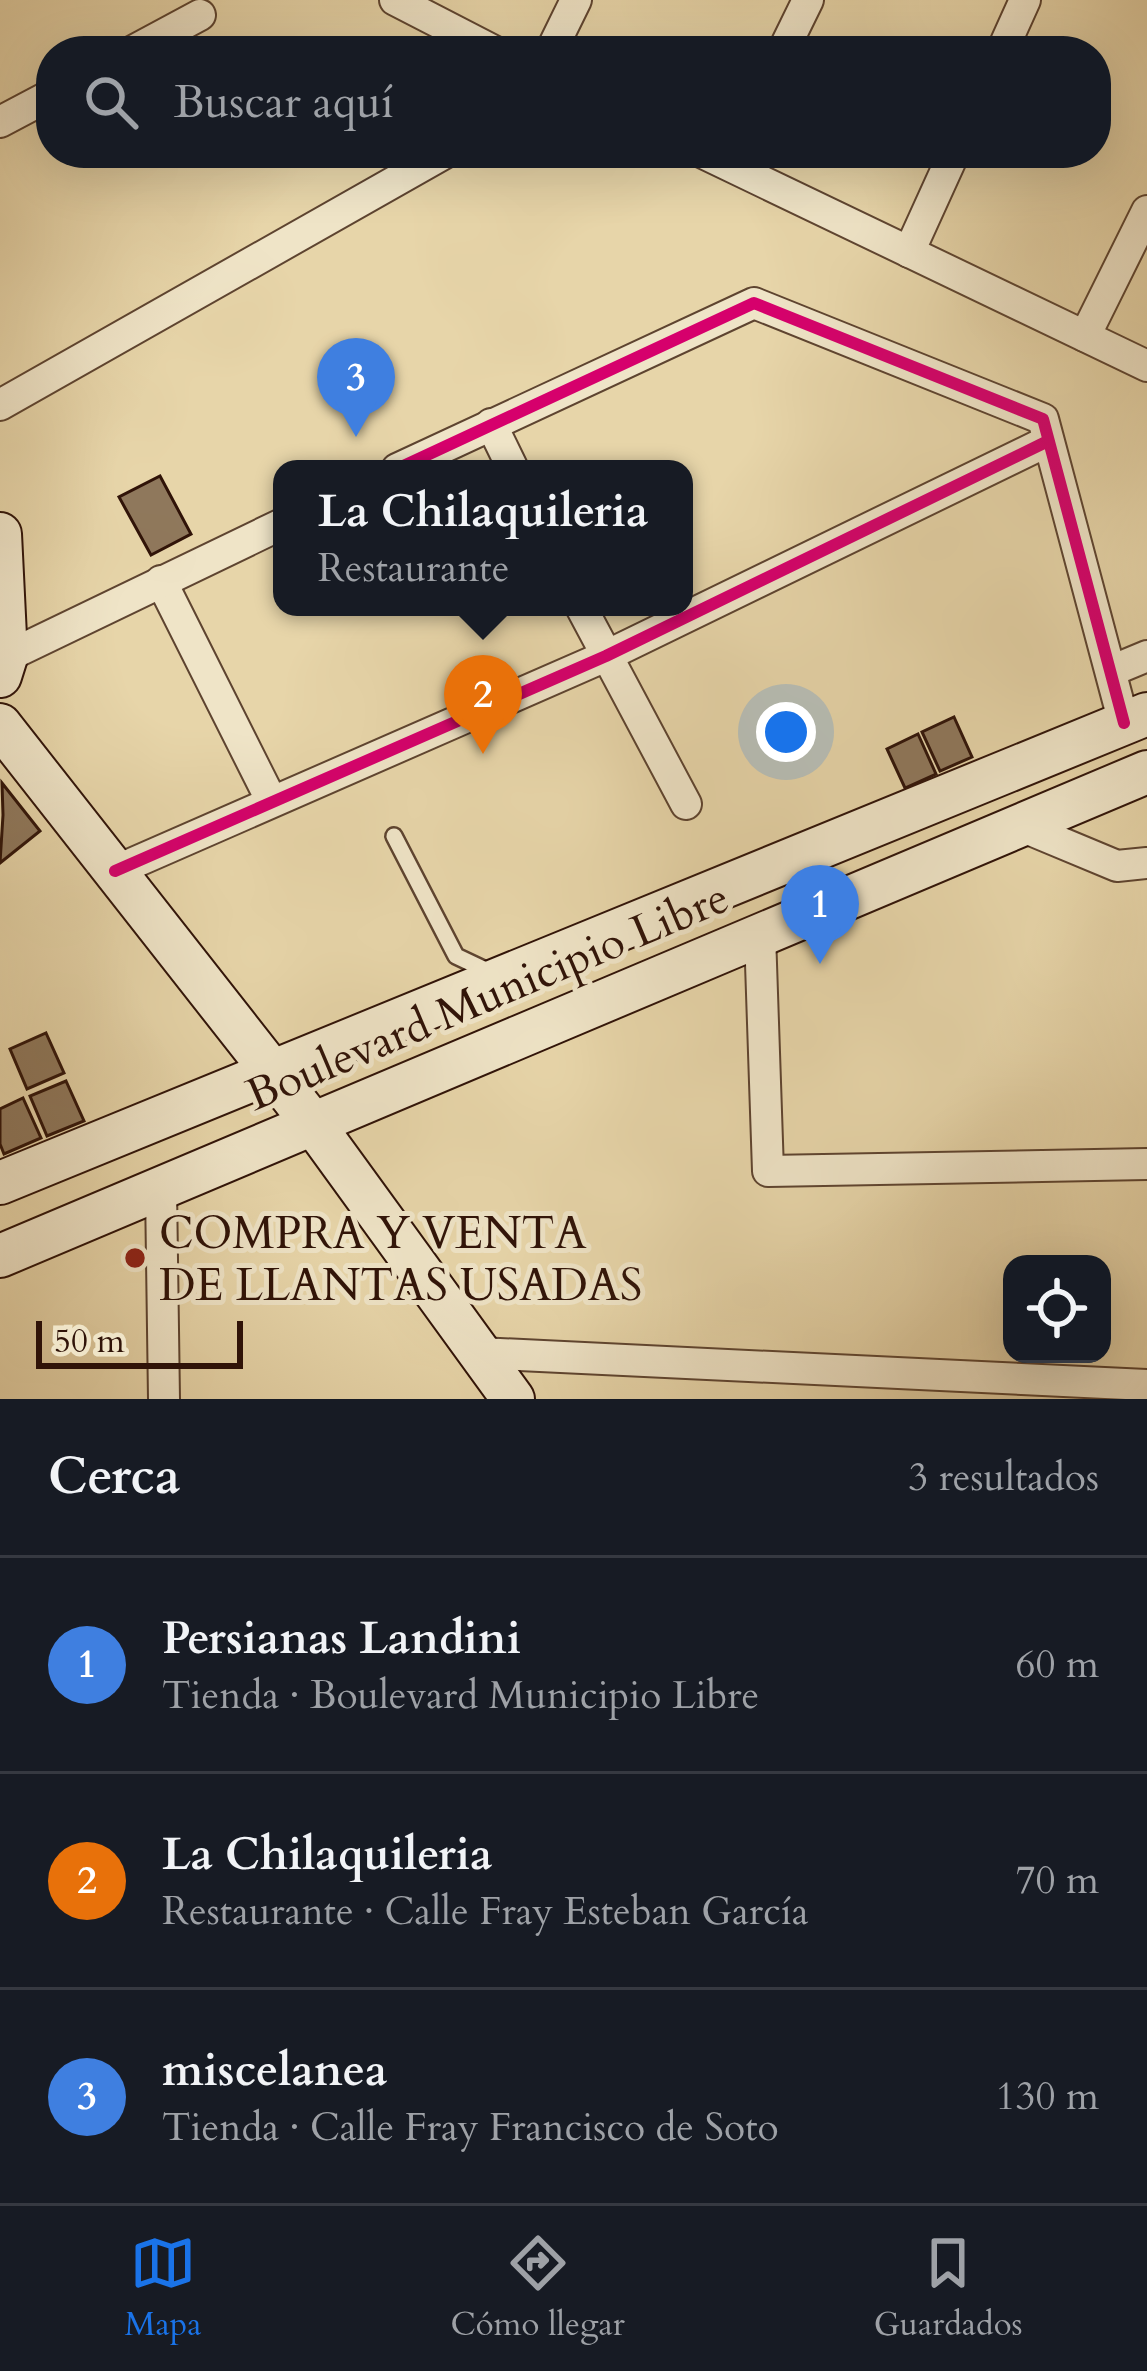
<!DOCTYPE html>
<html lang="es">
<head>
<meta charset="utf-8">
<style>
	body { margin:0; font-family:Cardo,serif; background:#20242c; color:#f1f3f6 }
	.controls { position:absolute; right:36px; bottom:36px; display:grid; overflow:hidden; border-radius:24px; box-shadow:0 12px 48px #0002 }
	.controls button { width:108px; height:108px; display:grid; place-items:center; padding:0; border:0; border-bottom:3px solid #363941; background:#171b24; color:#f1f3f6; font:60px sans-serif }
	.scale { position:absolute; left:36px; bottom:30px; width:207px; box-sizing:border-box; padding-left:12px; border:6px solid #301308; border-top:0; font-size:33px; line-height:42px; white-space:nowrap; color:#301308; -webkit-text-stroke:9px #efe4c7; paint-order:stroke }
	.you { position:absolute; left:786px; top:732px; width:42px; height:42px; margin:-30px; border:9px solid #fff; border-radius:50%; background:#1a73e8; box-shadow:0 0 0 18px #1a73e833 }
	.badge { display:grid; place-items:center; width:78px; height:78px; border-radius:50%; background:#1a73e8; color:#fff; font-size:39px; font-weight:700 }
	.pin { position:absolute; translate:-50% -99px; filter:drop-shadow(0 3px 6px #0008) }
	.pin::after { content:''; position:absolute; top:63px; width:42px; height:36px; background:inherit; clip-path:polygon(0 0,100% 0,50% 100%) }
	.popup { position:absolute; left:273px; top:460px; width:420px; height:156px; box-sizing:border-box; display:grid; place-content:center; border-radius:24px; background:#171b24; filter:drop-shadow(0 3px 9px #0005); font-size:39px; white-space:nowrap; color:#9ea1a6 }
	.popup b { font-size:45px; color:#f1f3f6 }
	.popup::after { content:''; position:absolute; left:50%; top:100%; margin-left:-24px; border:24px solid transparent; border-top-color:#171b24 }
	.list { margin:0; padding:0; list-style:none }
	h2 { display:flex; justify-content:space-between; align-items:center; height:156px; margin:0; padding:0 48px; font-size:51px }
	h2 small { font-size:39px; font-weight:400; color:#9ea1a6 }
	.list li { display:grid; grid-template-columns:78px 1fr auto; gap:36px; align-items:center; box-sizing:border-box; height:216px; padding:0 48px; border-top:3px solid #363941 }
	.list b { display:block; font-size:45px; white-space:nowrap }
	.list p { margin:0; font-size:39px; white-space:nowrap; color:#9ea1a6 }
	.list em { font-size:39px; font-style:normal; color:#9ea1a6 }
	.icon { flex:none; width:66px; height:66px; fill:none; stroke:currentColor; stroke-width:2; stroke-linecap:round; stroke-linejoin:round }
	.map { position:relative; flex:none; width:1147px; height:1399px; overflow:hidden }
	.search { position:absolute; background:#171b24; box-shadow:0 12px 48px #0002; left:36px; right:36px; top:36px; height:132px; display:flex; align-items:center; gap:30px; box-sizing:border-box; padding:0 42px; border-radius:48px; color:#9ea1a6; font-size:45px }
	.sheet { height:804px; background:#171b24 }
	nav { display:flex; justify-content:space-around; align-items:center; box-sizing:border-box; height:168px; border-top:3px solid #363941; background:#171b24; font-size:33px; color:#9ea1a6 }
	nav a { display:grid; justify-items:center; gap:6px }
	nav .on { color:#1a73e8 }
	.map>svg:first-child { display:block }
</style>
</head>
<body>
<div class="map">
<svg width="1147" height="1399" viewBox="0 0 1147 1399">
	<rect width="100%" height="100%" fill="#e7d5a9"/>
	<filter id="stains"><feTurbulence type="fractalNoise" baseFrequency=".00167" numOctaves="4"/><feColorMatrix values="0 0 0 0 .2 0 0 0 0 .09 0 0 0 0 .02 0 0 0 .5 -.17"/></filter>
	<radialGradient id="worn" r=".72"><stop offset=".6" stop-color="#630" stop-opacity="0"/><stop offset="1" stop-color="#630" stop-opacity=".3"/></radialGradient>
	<!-- building -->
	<g fill="#8f785c" stroke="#301308" stroke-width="3">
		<polygon points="160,476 191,534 151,555 119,497"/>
		<polygon points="954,717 972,757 940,771 922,732"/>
		<polygon points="918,734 936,774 905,788 887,749"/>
		<polygon points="2,783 40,831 0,863 3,815"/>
		<polygon points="46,1033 64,1073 27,1089 10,1049"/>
		<polygon points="66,1081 84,1121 47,1136 30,1096"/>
		<polygon points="23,1098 41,1138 4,1154 0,1144 0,1109"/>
	</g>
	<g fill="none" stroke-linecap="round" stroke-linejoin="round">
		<defs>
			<polyline id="lane" points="394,836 456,956 494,974"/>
			<g id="street">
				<polyline points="395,0 494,51"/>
				<polyline points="133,51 200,15"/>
				<polyline points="551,51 576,0"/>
				<polyline points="783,51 808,0"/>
				<polyline points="1002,51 1025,0"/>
				<polyline points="0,122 51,95"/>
				<polyline points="703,153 1147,366"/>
				<polyline points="909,252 954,153"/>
				<polyline points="1085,336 1147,211"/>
				<polyline points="0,405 445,153"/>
				<polyline points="491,424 513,469"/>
				<polyline points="397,469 754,303 1043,419 1124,723"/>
				<polyline points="161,581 271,800"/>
				<polyline points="581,607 686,804"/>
				<polyline points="6,657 282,524"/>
				<polyline points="1111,671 1147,656"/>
				<polyline points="1021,826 1117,866 1147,863"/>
				<polyline points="115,871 606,656 1048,441"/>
				<polyline points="760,934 768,1171 1147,1164"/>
				<polyline points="161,1189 164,1399"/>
				<polyline points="479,1353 1147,1385"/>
			</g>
			<g id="secondary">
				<polyline points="0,534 6,657 0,676"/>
				<polyline points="0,725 314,1125 513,1399"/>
				<polyline points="0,1183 1147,714"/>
				<polyline points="0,1256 1147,772"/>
			</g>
		</defs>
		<!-- lane casing -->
		<use href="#lane" stroke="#5e4430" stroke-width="20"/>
		<!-- street casing -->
		<use href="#street" stroke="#5e4430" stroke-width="34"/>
		<!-- secondary casing -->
		<use href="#secondary" stroke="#301308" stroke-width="46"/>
		<!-- lane -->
		<use href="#lane" stroke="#efe4c7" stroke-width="15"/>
		<!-- street -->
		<use href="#street" stroke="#efe4c7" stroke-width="30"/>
		<!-- secondary -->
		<use href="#secondary" stroke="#efe4c7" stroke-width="42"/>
		<defs>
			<g id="cycleway">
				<polyline points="397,469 754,303 1043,419 1124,723"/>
				<polyline points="115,871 606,656 1048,441"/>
			</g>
		</defs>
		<!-- cycleway casing -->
		<use href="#cycleway" stroke="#efe4c7" stroke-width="20"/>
		<!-- cycleway -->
		<use href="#cycleway" stroke="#d6006c" stroke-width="12"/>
	</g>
	<!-- markers -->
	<circle fill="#8f2418" stroke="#efe4c7" stroke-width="4.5" cx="135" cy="1258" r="12"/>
	<g text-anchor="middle" stroke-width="10" stroke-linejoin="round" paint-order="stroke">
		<!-- street labels -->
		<g font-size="45" fill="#301308" stroke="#efe4c7">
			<text transform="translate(487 995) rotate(-23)" y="16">Boulevard Municipio Libre</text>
		</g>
		<!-- poi labels -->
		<g font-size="45" fill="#301308" stroke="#efe4c7" text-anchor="start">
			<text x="159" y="1248">COMPRA Y VENTA<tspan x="159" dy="52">DE LLANTAS USADAS</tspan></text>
		</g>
	</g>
	<rect width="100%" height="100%" filter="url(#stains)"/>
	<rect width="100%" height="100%" fill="url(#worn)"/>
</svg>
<div class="controls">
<button><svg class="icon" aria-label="locate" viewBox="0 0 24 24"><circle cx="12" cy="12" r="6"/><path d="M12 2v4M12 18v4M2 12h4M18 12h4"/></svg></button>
</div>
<div class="scale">50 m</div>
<div class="you"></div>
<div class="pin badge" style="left:820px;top:964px;background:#3f7fe0">1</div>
<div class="pin badge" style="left:483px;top:754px;background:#e8710a">2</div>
<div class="popup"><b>La Chilaquileria</b>Restaurante</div>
<div class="pin badge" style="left:356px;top:437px;background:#3f7fe0">3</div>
<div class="search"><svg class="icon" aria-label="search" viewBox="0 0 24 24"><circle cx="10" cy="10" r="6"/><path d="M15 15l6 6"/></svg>Buscar aquí</div>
</div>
<section class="sheet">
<h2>Cerca<small>3 resultados</small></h2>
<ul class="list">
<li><span class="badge" style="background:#3f7fe0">1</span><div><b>Persianas Landini</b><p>Tienda · Boulevard Municipio Libre</p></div><em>60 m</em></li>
<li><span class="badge" style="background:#e8710a">2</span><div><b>La Chilaquileria</b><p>Restaurante · Calle Fray Esteban García</p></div><em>70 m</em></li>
<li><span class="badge" style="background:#3f7fe0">3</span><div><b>miscelanea</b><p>Tienda · Calle Fray Francisco de Soto</p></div><em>130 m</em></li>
</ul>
</section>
<nav>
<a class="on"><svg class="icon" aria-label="map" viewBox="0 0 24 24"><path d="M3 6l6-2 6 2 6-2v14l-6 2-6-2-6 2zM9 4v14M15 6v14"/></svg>Mapa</a>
<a><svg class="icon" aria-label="directions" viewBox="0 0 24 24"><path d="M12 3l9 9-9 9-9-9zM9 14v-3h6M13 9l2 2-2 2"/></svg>Cómo llegar</a>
<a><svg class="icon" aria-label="saved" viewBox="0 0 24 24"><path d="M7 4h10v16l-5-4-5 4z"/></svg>Guardados</a>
</nav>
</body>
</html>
